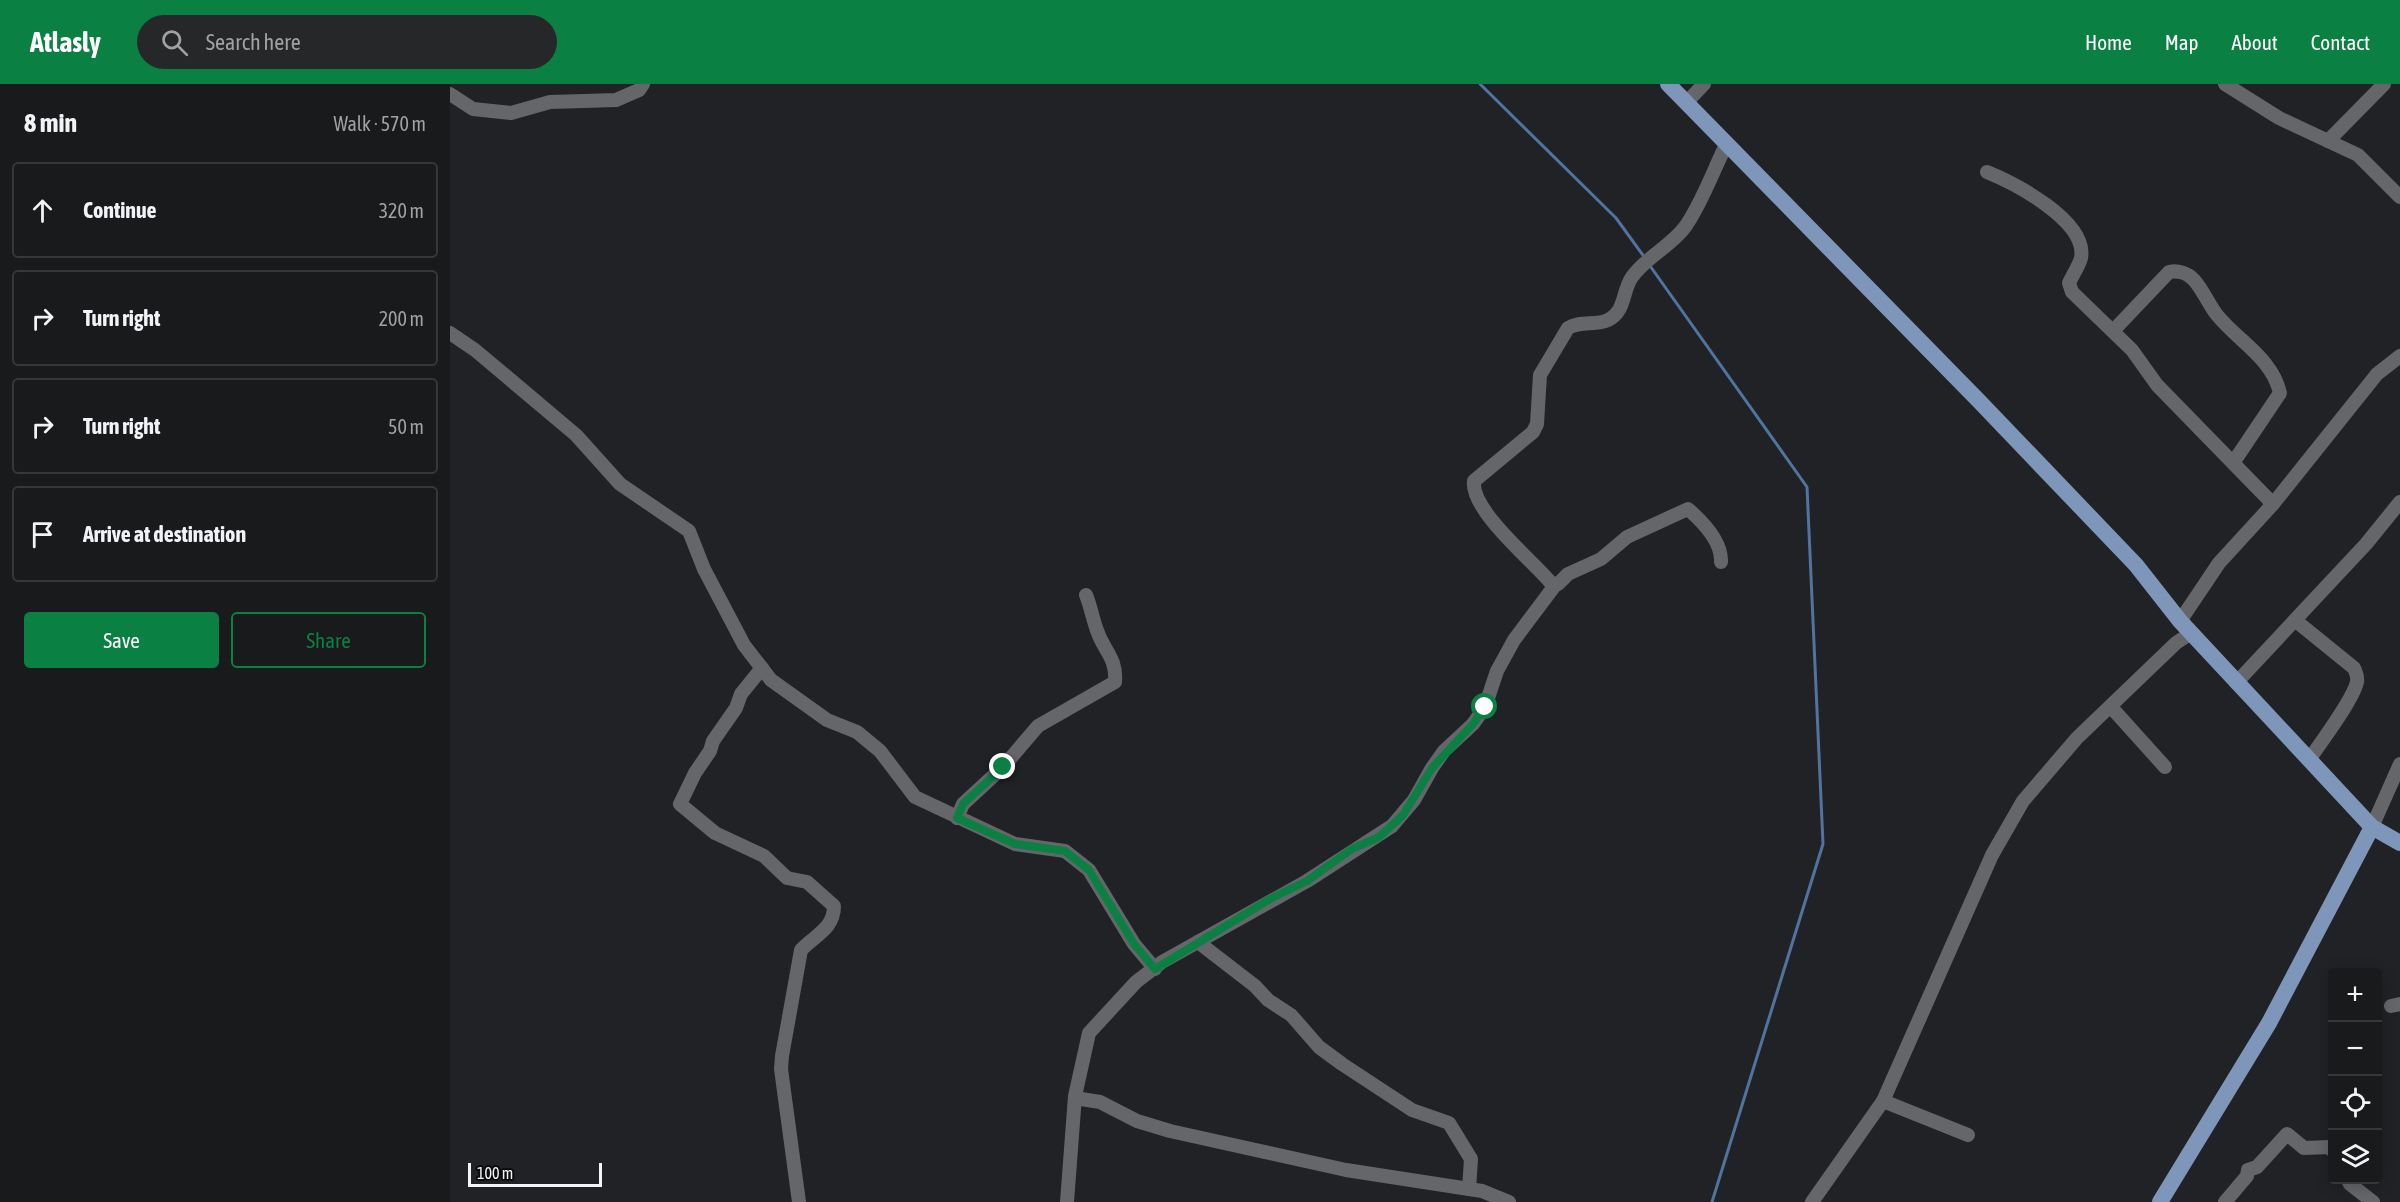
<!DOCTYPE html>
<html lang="en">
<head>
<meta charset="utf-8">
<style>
	body { margin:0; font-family:"Asap Condensed",sans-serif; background:#252729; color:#f1f3f6 }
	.controls { position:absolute; right:18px; bottom:18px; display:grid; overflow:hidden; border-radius:6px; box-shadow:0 3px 15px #0003 }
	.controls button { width:54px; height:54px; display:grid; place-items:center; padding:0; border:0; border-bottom:2px solid #36383b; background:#181a1c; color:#f1f3f6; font:30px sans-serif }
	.scale { position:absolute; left:18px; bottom:15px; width:134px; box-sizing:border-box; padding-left:6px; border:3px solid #f2f4f6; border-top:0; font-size:16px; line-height:21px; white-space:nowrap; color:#f2f4f6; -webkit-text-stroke:4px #0a0b0c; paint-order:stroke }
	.stop { position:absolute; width:18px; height:18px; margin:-14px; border:4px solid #0b8043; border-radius:50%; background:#fff }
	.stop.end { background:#0b8043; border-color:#fff; box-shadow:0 2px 6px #0008 }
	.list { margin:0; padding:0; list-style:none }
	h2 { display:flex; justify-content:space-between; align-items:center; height:78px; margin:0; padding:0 24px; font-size:26px }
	h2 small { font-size:20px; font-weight:400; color:#9fa1a3 }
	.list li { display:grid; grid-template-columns:39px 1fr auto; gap:18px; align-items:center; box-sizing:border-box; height:96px; margin:0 12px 12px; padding:0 12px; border:2px solid #36383b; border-radius:6px }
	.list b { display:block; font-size:22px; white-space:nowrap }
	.list em { font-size:20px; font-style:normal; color:#9fa1a3 }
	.actions { display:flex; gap:12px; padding:18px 24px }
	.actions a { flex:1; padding:14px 0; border:2px solid #0b8043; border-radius:6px; text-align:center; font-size:21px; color:#0b8043 }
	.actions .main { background:#0b8043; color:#fff }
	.icon { flex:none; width:33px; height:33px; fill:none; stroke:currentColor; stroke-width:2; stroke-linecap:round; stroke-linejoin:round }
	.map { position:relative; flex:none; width:1950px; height:1118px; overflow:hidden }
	header { display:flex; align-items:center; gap:36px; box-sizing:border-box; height:84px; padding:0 30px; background:#0b8043; color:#fff }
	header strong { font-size:28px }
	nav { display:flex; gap:33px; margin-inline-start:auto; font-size:21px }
	.search { width:420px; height:54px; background:#252729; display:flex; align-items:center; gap:15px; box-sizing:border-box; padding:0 21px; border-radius:33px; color:#9fa1a3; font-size:22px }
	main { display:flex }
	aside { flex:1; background:#181a1c }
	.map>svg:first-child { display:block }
</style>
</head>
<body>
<header>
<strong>Atlasly</strong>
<div class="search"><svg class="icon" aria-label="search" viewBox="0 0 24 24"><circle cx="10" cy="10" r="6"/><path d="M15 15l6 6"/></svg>Search here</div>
<nav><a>Home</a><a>Map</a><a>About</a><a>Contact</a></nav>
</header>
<main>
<aside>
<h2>8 min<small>Walk · 570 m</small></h2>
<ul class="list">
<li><svg class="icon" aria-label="ahead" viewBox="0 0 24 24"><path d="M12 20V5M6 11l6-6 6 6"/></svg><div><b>Continue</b></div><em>320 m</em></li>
<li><svg class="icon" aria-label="right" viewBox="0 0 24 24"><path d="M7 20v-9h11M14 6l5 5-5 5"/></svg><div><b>Turn right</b></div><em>200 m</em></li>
<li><svg class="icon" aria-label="right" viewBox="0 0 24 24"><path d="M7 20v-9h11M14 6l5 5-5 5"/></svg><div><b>Turn right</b></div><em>50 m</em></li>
<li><svg class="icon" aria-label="arrive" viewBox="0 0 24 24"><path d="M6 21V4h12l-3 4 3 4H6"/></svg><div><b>Arrive at destination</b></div></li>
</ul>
<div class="actions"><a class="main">Save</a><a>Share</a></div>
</aside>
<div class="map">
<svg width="1950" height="1118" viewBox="0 0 1950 1118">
	<rect width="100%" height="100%" fill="#202225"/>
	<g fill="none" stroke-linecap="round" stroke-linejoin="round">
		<!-- stream -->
		<g stroke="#5173a0" stroke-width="3">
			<polyline points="1030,0 1166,134 1195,174"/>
			<polyline points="1198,179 1357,403 1373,760 1262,1118"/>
		</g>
		<!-- minor -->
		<g stroke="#64666a" stroke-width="14">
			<polyline points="1775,0 1829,34 1908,71 1950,113"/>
			<polyline points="0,10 23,25 61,29 100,18 166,16 189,6 193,0"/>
			<polyline points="1236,19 1254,0"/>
			<polyline points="1878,57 1934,0"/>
			<path d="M1537 88C1564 99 1638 137 1631 174 1629 182 1622 192 1619 199L1622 208 1682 266 1707 301 1823 420"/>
			<path d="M1663 247 1719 188C1728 186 1738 189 1744 196 1753 206 1759 221 1767 231 1789 258 1822 274 1830 309L1783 379"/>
			<polyline points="0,249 25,266 126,351 170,400 239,447 254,485 294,561 321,596 377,636 407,648 430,667 465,713 565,760 615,767 639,786 684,860 705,885"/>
			<path d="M1271 478C1272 458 1253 438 1238 425L1177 453 1151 475 1118 490 1108 500 1101 499C1083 477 1020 426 1024 397L1083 348 1087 340 1090 291 1118 244C1130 236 1146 242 1158 236 1176 227 1172 207 1182 193 1196 173 1220 163 1235 143 1252 119 1263 87 1276 61"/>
			<polyline points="1730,537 1769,479 1823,420 1927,290 1950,272"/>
			<path d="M1846 537 1904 584C1906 589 1908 592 1907 598 1903 616 1871 658 1859 676"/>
			<path d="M312 584 291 610 286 624 263 657 260 667 245 689 230 720 265 749 314 772 337 794 357 798 384 822C384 845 365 851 351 866L332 972 331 985 349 1118"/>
			<polyline points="1786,599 1916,460 1950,418"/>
			<polyline points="1661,623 1715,683"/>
			<path d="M507 734 513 720 553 683 588 642 665 598C667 575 655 568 648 549 643 537 641 523 636 511"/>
			<polyline points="1922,743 1950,680"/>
			<polyline points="748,858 805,902 818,916 841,931 869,963 892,980 962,1026 999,1039 1021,1075 1019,1105"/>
			<polyline points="1941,922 1950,920"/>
			<polyline points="625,1014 650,1018 687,1037 720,1047 896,1086 1032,1107 1059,1118"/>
			<polyline points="1433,1017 1518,1051"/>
			<polyline points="1898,1096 1900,1100 1923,1118"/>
			<polyline points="617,1118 625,1012 639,949 686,898 712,878 857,797 942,742 964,716 982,684 994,667 1023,640 1035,623 1047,587 1064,556 1106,500"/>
			<polyline points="1362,1118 1433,1017 1542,771 1573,717 1627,654 1726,559 1741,549"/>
			<polyline points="1775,1118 1797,1092 1798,1086 1807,1083 1837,1050 1854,1064 1880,1063 1882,1066"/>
		</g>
		<!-- major -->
		<g stroke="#7d96b9" stroke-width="16">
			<polyline points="1218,0 1528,316 1686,481 1730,537 1922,743 1950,759"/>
			<polyline points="1710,1118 1819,939 1922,743"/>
		</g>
	</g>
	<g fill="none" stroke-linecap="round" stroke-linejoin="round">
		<!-- route -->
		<polyline stroke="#0b8043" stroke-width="8" points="553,683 513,720 507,734 565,760 615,767 639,786 684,860 705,885 820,815 857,797 902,765 929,753 953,731 982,684 1023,640 1035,623"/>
	</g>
</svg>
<div class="controls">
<button>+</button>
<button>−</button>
<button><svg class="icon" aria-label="locate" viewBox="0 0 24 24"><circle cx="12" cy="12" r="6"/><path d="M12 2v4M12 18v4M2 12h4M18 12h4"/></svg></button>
<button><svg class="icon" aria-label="layers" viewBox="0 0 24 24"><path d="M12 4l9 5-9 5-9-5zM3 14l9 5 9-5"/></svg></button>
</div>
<div class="scale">100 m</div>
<div class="stop" style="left:1035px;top:623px"></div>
<div class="stop end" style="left:553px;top:683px"></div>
</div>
</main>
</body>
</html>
